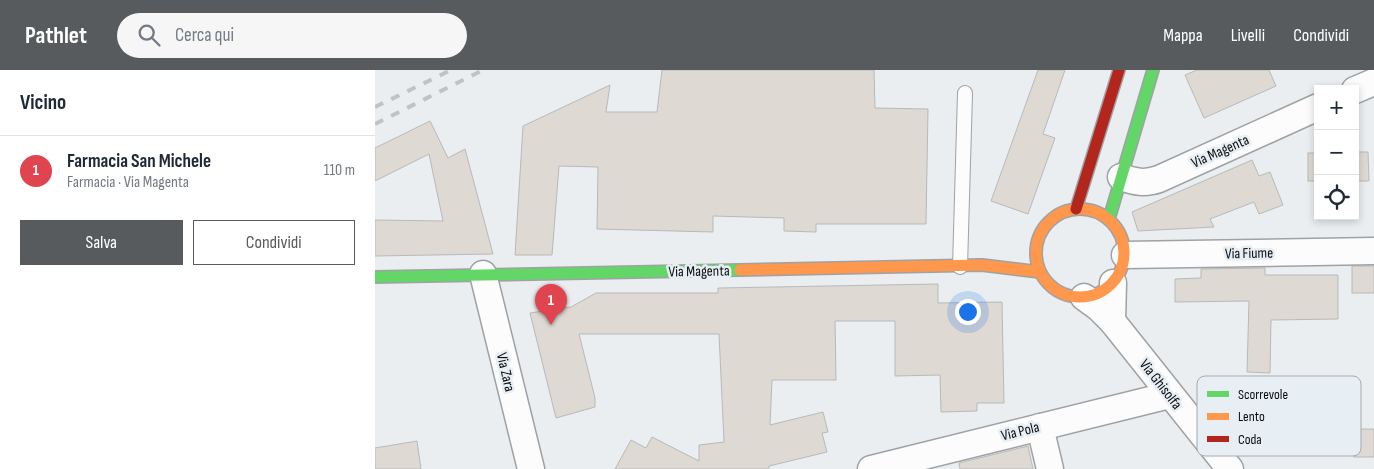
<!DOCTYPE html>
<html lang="it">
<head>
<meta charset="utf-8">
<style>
	body { margin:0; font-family:"Sofia Sans Condensed",sans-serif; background:#f6f6f7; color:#1f2937 }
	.controls { position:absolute; right:15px; top:15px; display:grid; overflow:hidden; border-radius:0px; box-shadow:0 2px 8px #0003 }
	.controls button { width:45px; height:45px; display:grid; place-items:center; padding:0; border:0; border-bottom:1px solid #e0e1e3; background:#fff; color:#1f2937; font:25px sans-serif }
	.you { position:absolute; left:592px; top:241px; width:18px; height:18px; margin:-12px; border:4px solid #fff; border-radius:50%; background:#1a73e8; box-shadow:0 0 0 8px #1a73e833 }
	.badge { display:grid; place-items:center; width:32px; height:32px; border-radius:50%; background:#585b5d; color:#fff; font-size:16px; font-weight:700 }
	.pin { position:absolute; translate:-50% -41px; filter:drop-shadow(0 1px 2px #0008) }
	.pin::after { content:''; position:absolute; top:26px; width:18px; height:15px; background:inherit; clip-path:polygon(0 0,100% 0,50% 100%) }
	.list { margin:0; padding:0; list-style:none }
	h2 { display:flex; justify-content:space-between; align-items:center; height:65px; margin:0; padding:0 20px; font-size:21px }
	h2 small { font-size:16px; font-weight:400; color:#747a83 }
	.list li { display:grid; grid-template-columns:32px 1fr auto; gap:15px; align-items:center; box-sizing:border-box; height:70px; padding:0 20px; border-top:1px solid #e0e1e3 }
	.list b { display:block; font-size:19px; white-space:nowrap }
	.list p { margin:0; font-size:16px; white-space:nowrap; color:#747a83 }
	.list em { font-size:16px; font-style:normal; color:#747a83 }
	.actions { display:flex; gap:10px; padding:15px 20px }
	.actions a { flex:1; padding:11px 0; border:1px solid #585b5d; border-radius:0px; text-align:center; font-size:18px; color:#585b5d }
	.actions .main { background:#585b5d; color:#fff }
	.icon { flex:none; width:28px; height:28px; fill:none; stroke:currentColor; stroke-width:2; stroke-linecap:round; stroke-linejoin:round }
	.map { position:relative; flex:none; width:999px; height:399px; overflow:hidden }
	header { display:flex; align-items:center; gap:30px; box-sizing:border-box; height:70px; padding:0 25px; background:#585b5d; color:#fff }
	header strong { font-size:24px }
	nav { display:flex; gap:28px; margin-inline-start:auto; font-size:18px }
	.search { width:350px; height:45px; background:#f6f6f7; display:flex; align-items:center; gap:12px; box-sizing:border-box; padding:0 18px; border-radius:28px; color:#747a83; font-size:19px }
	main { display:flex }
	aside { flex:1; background:#fff }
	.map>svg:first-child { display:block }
</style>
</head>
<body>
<header>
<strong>Pathlet</strong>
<div class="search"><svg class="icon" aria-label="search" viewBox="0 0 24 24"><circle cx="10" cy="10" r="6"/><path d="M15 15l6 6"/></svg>Cerca qui</div>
<nav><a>Mappa</a><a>Livelli</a><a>Condividi</a></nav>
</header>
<main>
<aside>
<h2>Vicino<small></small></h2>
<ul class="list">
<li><span class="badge" style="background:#e0444e">1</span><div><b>Farmacia San Michele</b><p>Farmacia · Via Magenta</p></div><em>110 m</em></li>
</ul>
<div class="actions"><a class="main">Salva</a><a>Condividi</a></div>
</aside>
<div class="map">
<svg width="999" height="399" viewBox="0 0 999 399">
	<rect width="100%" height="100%" fill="#eaeef1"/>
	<!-- building -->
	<g fill="#ded9d3" stroke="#b8b9b9">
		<polygon points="287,0 499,0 500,38 553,39 551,154 441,154 441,162 409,161 409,148 338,146 338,162 222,159 223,97 184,96 177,185 140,185 148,56 235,15 231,42 282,42"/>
		<polygon points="663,0 690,0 668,64 680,68 653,144 616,131"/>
		<polygon points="822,0 894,0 901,16 829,48 810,5"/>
		<polygon points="55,51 73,88 90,79 118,184 0,186 0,150 68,151 54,84 0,111 0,78"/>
		<polygon points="980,82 993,82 994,111 980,111"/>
		<rect x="933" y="83" width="10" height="28"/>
		<polygon points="877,90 884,106 895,102 908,135 884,144 879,132 835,149 839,157 763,161 757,142"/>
		<rect x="977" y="196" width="22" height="27"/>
		<polygon points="890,198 890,205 963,205 963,249 896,250 895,303 872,302 874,231 800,232 800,209 826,208 826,199"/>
		<polygon points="563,214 563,233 627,232 629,333 602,333 602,341 566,342 565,305 520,306 520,251 460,251 461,310 397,310 395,355 448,342 453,362 447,363 452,382 394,396 394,399 240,399 256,370 271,378 277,367 324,391 324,375 349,372 344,264 204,264 220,328 220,337 181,348 155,243 196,237 221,223 343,223 343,218"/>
		<rect x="979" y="359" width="20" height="28"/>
		<polygon points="42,371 46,399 0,399 0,378"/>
		<polygon points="653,376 658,399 585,399 584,393"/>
	</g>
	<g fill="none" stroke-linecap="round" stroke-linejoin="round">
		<defs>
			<polyline id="lane" points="585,197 590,23"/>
			<g id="street">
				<polyline points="980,20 999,12"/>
				<path d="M746 107C760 112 770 114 784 109L943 37"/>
				<polyline points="750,185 999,181"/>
				<polyline points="108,204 156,399"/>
				<polyline points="709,227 724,238 737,251 855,399"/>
				<polyline points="737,251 738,213"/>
				<polyline points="665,357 675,399"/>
				<polyline points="496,399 795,325"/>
			</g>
			<g id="fast">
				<polyline points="734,149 778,0"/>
				<polyline points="0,207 365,200"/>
			</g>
			<g id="slow">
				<circle cx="705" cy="183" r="44"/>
				<polyline points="365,200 607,195 665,202"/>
			</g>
			<polyline id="jam" points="701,139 744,0"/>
		</defs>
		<!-- lane casing -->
		<use href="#lane" stroke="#9fa2a4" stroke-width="16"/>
		<!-- street casing -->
		<use href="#street" stroke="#9fa2a4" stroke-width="29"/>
		<!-- fast casing -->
		<use href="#fast" stroke="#9fa2a4" stroke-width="14"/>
		<!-- slow casing -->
		<use href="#slow" stroke="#9fa2a4" stroke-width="14"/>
		<!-- jam casing -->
		<use href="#jam" stroke="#9fa2a4" stroke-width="14"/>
		<!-- lane -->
		<use href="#lane" stroke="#fcfcfd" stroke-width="14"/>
		<!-- street -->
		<use href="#street" stroke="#fcfcfd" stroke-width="26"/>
		<!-- fast -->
		<use href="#fast" stroke="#63d668" stroke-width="11"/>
		<!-- slow -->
		<use href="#slow" stroke="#ff974d" stroke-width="11"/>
		<!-- jam -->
		<use href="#jam" stroke="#b3261e" stroke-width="11"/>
		<!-- rail -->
		<g stroke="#c1c2c3" stroke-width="4" stroke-dasharray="9 9" stroke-linecap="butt">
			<polyline points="0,37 76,0"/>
			<polyline points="0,54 108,0"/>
		</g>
	</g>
	<g text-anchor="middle" stroke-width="5" stroke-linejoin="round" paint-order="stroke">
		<!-- street labels -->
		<g font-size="15" fill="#0a0c0e" stroke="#e7eef4">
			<text transform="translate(845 81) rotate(-24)" y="5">Via Magenta</text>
			<text transform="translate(874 183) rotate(-1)" y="5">Via Fiume</text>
			<text transform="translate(324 201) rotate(-1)" y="5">Via Magenta</text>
			<text transform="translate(131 302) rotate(77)" y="5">Via Zara</text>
			<text transform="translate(786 314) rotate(52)" y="5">Via Ghisolfa</text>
			<text transform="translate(645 361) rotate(-14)" y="5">Via Pola</text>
		</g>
	</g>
	<!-- legend -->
	<rect x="822" y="306" width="164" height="80" rx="8" fill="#e7eef4" stroke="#a5aaaf" stroke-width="1"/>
	<rect x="832" y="321" width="22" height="6" fill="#63d668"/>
	<rect x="832" y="343" width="22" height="7" fill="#ff974d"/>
	<rect x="832" y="366" width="22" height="6" fill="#b3261e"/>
	<g font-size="14" fill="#0a0c0e">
		<text x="863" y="329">Scorrevole</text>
		<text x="863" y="351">Lento</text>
		<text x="863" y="374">Coda</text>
	</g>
</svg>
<div class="controls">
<button>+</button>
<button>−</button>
<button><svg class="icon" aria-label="locate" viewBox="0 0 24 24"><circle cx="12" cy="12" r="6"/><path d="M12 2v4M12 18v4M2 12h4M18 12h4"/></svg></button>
</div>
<div class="you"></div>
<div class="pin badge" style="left:176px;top:255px;background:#e0444e">1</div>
</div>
</main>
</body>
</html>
